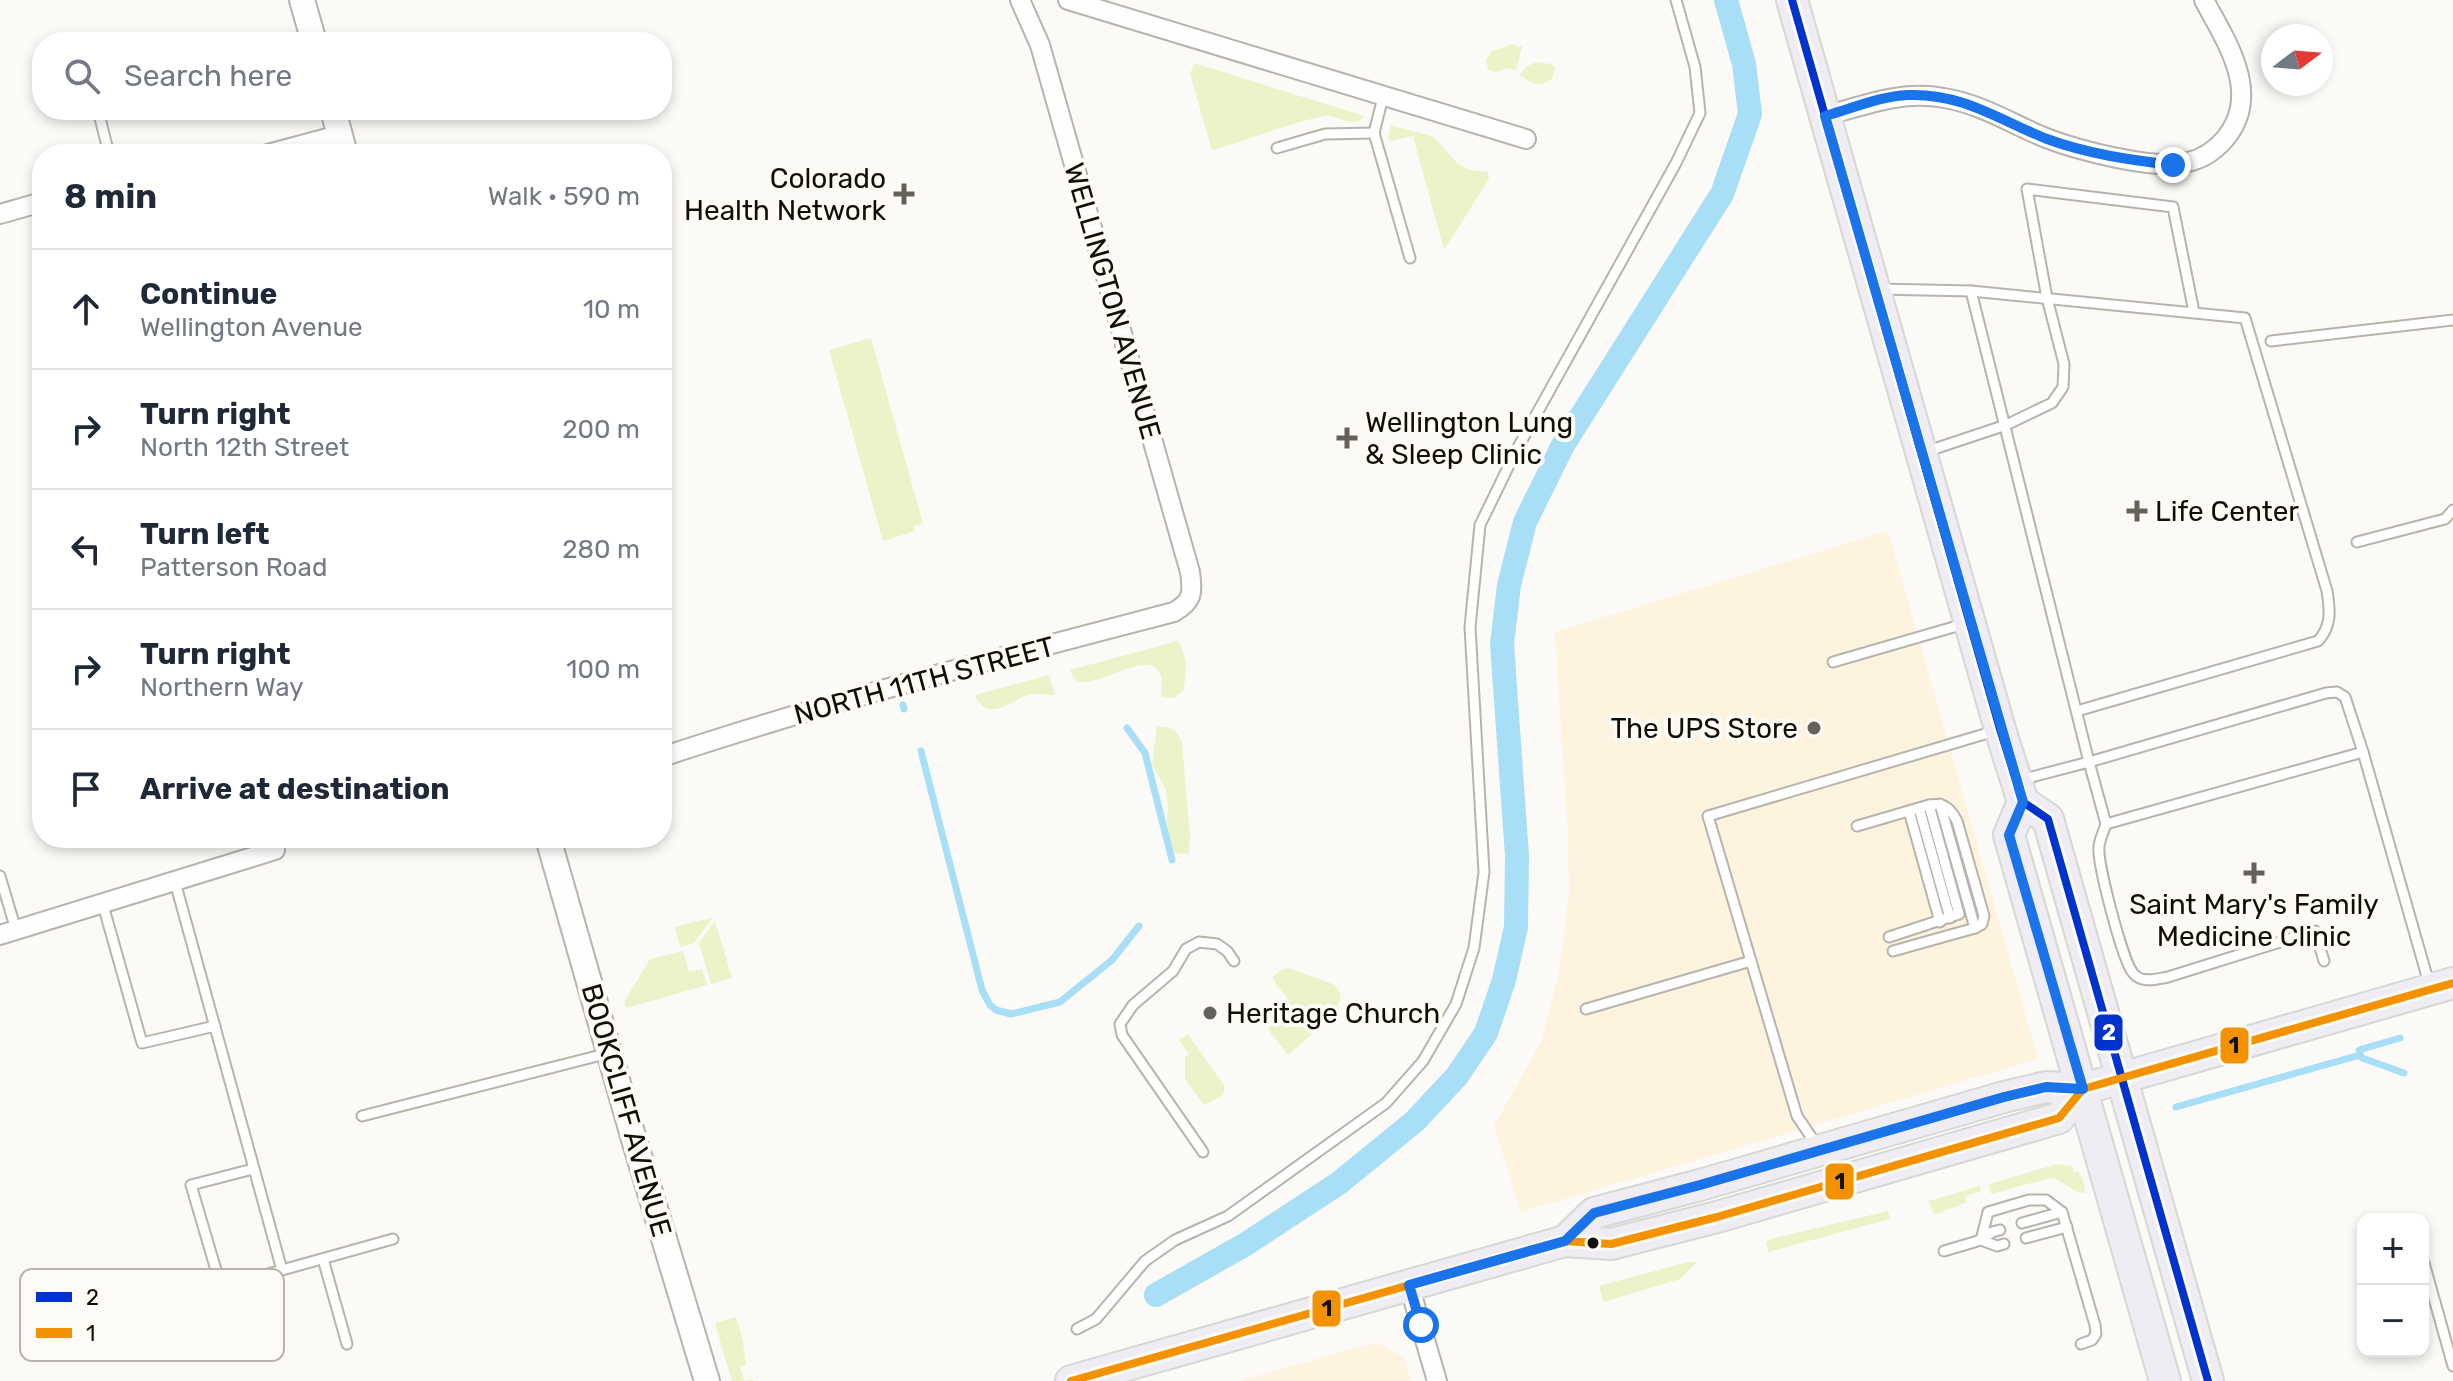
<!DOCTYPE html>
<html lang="en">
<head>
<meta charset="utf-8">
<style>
	body { margin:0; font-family:Rubik,sans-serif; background:#f2f2f3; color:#1f2937 }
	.controls { position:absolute; right:24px; bottom:24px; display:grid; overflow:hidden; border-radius:16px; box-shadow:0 4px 12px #0003 }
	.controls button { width:72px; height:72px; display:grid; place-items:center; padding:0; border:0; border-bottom:2px solid #e0e1e3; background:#fff; color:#1f2937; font:40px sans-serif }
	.compass { position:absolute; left:2261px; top:24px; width:72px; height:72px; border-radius:50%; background:#fff; box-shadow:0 4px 12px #0003; rotate:74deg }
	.stop { position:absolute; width:24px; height:24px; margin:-18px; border:6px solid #1a73e8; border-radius:50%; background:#fff }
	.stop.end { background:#1a73e8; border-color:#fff; box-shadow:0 2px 8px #0008 }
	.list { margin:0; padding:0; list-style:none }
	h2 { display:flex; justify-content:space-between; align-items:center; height:104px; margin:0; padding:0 32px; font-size:34px }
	h2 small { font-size:26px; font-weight:400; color:#747a83 }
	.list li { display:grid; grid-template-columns:52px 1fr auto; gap:24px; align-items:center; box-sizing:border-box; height:120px; padding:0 32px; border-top:2px solid #e0e1e3 }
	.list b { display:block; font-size:30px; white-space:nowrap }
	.list p { margin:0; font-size:26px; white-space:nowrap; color:#747a83 }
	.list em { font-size:26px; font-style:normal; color:#747a83 }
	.icon { flex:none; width:44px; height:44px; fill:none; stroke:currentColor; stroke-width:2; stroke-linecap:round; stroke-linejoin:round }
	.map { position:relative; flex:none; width:2453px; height:1381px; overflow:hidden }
	.search { position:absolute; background:#fff; box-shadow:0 4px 12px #0003; left:32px; top:32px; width:640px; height:88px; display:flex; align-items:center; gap:20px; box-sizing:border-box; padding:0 28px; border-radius:32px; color:#747a83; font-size:30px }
	.panel { position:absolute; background:#fff; box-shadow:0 4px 12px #0003; left:32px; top:144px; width:640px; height:704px; border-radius:32px }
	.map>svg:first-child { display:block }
</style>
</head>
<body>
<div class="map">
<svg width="2453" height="1381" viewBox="0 0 2453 1381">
	<rect width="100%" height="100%" fill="#fbfaf7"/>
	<!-- built -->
	<g fill="#fdf3de">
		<polygon points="1888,531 2038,1059 1521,1212 1494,1126 1542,1040 1560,968 1569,894 1568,836 1555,632"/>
		<polygon points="1377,1342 1404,1357 1411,1381 1239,1381"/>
	</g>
	<!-- green -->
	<g fill="#eaf4c8">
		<polygon points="1514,44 1517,47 1522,46 1516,70 1507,68 1495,72 1488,69 1486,60 1492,51"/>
		<path d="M1536 62 1551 64 1555 68 1552 79C1537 89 1532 83 1519 75L1527 66Z"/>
		<path d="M1194 63 1364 116C1353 131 1338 113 1324 116 1286 124 1250 140 1212 150L1190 74Z"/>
		<polygon points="1391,125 1434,137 1458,164 1470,170 1488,172 1489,179 1444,250 1413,136 1390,141 1388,137"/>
		<polygon points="871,338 923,524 914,526 915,531 883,541 829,350"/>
		<path d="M1178 641C1187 658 1188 671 1183 691L1174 698 1161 697C1170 632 1106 687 1077 682L1070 670Z"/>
		<path d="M1049 675 1055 695C1046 695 1035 692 1027 695 1010 701 987 724 975 695Z"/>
		<path d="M1157 726C1170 727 1178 729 1182 743L1190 838 1189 854 1175 853 1170 845 1166 828 1168 807 1166 790 1152 764Z"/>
		<polygon points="713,917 694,943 680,947 675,927"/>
		<polygon points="715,921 732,978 711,984 699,943"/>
		<polygon points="683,951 689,972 702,969 707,985 626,1008 624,1002 650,959"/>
		<path d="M1288 968 1333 984 1337 987 1341 997 1336 1009 1317 1015 1312 1034 1288 1055 1269 1031C1270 1018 1285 1016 1290 1005 1288 994 1276 989 1273 977L1280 971Z"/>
		<polygon points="1188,1034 1225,1087 1223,1095 1204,1105 1185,1079 1185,1057 1189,1054 1179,1040"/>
		<path d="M2057 1164 2072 1166 2074 1172 2078 1171 2083 1179 2085 1193C2071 1193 2064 1179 2050 1178L1991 1194 1989 1184Z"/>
		<polygon points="1980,1186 1981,1191 1965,1196 1967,1202 1934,1215 1929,1201"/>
		<polygon points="1888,1211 1890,1219 1768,1252 1766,1242 1771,1239"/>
		<polygon points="1698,1261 1680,1279 1603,1302 1599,1286 1684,1263"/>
		<path d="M736 1317C742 1333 744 1348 746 1365L740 1367 744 1381 753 1379V1381H732L715 1323Z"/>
	</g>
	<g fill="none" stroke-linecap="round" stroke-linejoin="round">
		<!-- stream -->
		<g stroke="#a9dff6" stroke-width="7">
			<polyline points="903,705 904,709"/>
			<polyline points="1127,728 1145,753 1172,860"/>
			<polyline points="921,751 982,990 990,1005 996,1010 1011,1014 1060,1002 1112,960 1139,926"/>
			<polyline points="2360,1055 2362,1058 2404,1073"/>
			<polyline points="2176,1107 2360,1055 2359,1050 2400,1038"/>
		</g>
		<!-- canal -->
		<polyline stroke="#a9dff6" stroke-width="24" points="1156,1295 1246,1244 1339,1183 1415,1121 1457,1076 1486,1033 1504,980 1516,927 1517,856 1502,644 1509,585 1525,522 1563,445 1722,194 1750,114 1744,64 1726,0"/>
		<defs>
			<g id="service">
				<polyline points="1383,97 1374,133 1410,258"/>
				<polyline points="98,110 109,154"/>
				<polyline points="1277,148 1325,134 1374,133"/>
				<path d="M1878 289 1971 291 2245 318 2327 591C2330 610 2332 626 2318 641L2077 711"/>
				<polyline points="1971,291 2089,762 2106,824 2363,752 2345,697 2337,692 2326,693 2089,762 2020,780"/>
				<polyline points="2271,341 2453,320"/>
				<polyline points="1925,452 2006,425 2052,403 2063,387 2064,364 2047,298 2027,189 2173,207 2194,312"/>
				<polyline points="2357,542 2445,519 2453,510"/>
				<polyline points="1833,662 1964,624"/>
				<polyline points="2363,752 2430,987"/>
				<polyline points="1940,804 1975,928"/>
				<polyline points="1919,808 1950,918"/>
				<polyline points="1909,811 1940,922"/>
				<path d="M2106 824C2104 831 2099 840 2099 847 2097 863 2123 962 2133 973 2142 984 2156 979 2168 977L2315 931 2324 961"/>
				<path d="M1857 826 1929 805C1945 803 1950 808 1957 821L1984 916 1982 924 1975 928 1893 951"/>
				<polyline points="0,876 16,930"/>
				<polyline points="175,882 282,1270 221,1287 191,1185 253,1169"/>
				<polyline points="103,905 142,1043 215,1026"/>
				<polyline points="1889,937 1959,914 1929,805"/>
				<polyline points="1586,1009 1751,961"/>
				<polyline points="362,1116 609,1053"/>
				<polyline points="1818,1147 1797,1116 1708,816 1995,731"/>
				<polyline points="1203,1152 1122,1035 1120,1024 1133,1005 1173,971 1186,949 1199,942 1217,944 1227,951 1234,961"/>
				<polyline points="2022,1223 2062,1212"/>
				<polyline points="2026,1238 2067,1227"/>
				<polyline points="1981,1240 1988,1212 2029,1200 2046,1200 2062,1212 2095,1325 2096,1334 2092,1340 2081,1344"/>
				<polyline points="1981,1240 1997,1246 2004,1244"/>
				<polyline points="1944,1251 1981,1240 1992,1232 2000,1230"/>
				<polyline points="323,1259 347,1344"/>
				<polyline points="2424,1263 2453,1366"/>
				<polyline points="282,1270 393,1239"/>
				<polyline points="1077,1329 1096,1319 1145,1261 1175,1240 1228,1216 1386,1103 1423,1061 1456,1004 1474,948 1484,872 1470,627 1480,525 1516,451 1676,163 1700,113 1695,67 1676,0"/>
			</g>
			<g id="minor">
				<polyline points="1068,0 1526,139"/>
				<path d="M1825 116C1865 105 1902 90 1944 98 1981 104 2012 124 2046 138 2077 150 2156 171 2188 162 2202 159 2215 150 2224 140 2263 95 2227 43 2204 0"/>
				<polyline points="268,154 339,135"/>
				<polyline points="0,214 42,202"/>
				<path d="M662 757C830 701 1002 657 1174 612 1193 601 1193 593 1190 572L1040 45 1020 0"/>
				<polyline points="0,935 275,850"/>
				<polyline points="1409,1285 1437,1381"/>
			</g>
			<g id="tertiary">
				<polyline points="302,0 314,42"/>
				<polyline points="333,110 345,154"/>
				<polyline points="548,838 633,1136 707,1381"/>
			</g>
			<g id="primary">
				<polyline points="1792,0 2000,729 2023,802 2048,819 2208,1381"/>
				<polyline points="2023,802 2009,835 2165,1381"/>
				<polyline points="1565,1241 1594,1213 1700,1185 2004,1097 2046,1087 2083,1089 2453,983"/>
				<polyline points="1071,1381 1565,1241 1611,1244 1717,1217 2059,1118 2083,1089"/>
			</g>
		</defs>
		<!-- service casing -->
		<use href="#service" stroke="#b6b4ad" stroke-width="13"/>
		<!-- minor casing -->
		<use href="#minor" stroke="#b6b4ad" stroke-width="22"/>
		<!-- tertiary casing -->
		<use href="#tertiary" stroke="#b6b4ad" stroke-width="28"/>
		<!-- primary casing -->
		<use href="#primary" stroke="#d8d7d4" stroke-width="34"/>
		<!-- service -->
		<use href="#service" stroke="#fefefe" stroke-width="9"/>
		<!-- minor -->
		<use href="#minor" stroke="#fefefe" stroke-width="18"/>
		<!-- tertiary -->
		<use href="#tertiary" stroke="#fefefe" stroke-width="24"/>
		<!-- primary -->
		<use href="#primary" stroke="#efecf4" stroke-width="30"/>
		<defs>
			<polyline id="bus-1" points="1792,0 2000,729 2023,802 2048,819 2208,1381"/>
			<g id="bus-2">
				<polyline points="2014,1095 2046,1087 2083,1089 2453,983"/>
				<polyline points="1071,1381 1565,1241 1611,1244 1717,1217 2059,1118 2083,1089"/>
			</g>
		</defs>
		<!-- bus-1 casing -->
		<use href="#bus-1" stroke="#fdfbf5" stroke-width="14"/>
		<!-- bus-2 casing -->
		<use href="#bus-2" stroke="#fdfbf5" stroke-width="14"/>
		<!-- bus-1 -->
		<use href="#bus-1" stroke="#03c" stroke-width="8"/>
		<!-- bus-2 -->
		<use href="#bus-2" stroke="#f39200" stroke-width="8"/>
	</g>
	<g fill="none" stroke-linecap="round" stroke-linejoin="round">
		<!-- route -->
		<path stroke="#1a73e8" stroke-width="10" d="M1421 1325 1409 1285 1565 1241 1594 1213 1700 1185 2004 1097 2046 1087 2083 1089 2009 835 2023 802 1825 116C1851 109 1880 96 1908 95 1963 93 1999 120 2047 139 2088 154 2130 160 2173 165"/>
	</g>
	<!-- markers -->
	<g fill="#64615a" stroke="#fdfbf5" stroke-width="3">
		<path d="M900 182h8v8h8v8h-8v8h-8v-8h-8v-8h8z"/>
		<path d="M1343 426h8v8h8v8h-8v8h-8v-8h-8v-8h8z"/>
		<path d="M2133 499h8v8h8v8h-8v8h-8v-8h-8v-8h8z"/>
		<circle cx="1814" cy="728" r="8"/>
		<path d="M2250 861h8v8h8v8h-8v8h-8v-8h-8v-8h8z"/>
		<circle cx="1210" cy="1013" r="8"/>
	</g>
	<circle fill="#130e05" stroke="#fdfbf5" stroke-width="3" cx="1593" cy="1243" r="7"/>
	<g text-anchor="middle" stroke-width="8" stroke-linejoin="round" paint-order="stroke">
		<!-- poi labels -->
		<g font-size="28" fill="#130e05" stroke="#fdfbf5" text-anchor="start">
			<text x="886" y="188" text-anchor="end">Colorado<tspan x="886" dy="32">Health Network</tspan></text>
			<text x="1365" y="432">Wellington Lung<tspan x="1365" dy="32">&amp; Sleep Clinic</tspan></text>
			<text x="2155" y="521">Life Center</text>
			<text x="1798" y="738" text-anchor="end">The UPS Store</text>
			<text x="2254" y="914" text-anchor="middle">Saint Mary's Family<tspan x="2254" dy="32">Medicine Clinic</tspan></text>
			<text x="1226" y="1023">Heritage Church</text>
		</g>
		<!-- street labels -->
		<g font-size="28" fill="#130e05" stroke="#fdfbf5">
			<text transform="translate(1113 301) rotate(74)" y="10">WELLINGTON AVENUE</text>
			<text transform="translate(924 680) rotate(-15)" y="10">NORTH 11TH STREET</text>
			<text transform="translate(627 1110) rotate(74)" y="10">BOOKCLIFF AVENUE</text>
		</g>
	</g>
	<!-- legend -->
	<rect x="20" y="1269" width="264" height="92" rx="12" fill="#fdfbf5" stroke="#b7b4ad" stroke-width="2"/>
	<rect x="36" y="1292" width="36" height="10" fill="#03c"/>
	<rect x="36" y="1328" width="36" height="10" fill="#f39200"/>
	<g font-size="22" fill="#130e05">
		<text x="86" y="1305">2</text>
		<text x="86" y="1341">1</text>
	</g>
	<g stroke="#fdfbf5" stroke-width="3">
		<rect x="2093" y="1013" width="31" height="39" rx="8" fill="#03c"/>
		<rect x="2219" y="1026" width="31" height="39" rx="8" fill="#f39200"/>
		<rect x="1824" y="1162" width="31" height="39" rx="8" fill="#f39200"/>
		<rect x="1311" y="1289" width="31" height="39" rx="8" fill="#f39200"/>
	</g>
	<g font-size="22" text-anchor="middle" font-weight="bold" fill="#fff">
		<text x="2109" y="1040">2</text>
	</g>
	<g font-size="22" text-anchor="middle" font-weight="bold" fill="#111">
		<text x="2234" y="1053">1</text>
		<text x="1840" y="1189">1</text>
		<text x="1327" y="1316">1</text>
	</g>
</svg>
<div class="controls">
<button>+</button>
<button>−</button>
</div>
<svg class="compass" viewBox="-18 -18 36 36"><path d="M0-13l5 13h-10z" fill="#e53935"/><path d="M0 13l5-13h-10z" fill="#747a83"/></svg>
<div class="stop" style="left:1421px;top:1325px"></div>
<div class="stop end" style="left:2173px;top:165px"></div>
<div class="search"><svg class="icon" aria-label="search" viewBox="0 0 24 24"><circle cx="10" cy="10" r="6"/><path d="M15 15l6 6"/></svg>Search here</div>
<section class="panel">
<h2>8 min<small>Walk · 590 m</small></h2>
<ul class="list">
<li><svg class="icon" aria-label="ahead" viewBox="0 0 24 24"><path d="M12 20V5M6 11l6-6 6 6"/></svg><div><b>Continue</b><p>Wellington Avenue</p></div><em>10 m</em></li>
<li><svg class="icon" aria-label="right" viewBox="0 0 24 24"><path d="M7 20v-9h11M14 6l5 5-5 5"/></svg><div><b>Turn right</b><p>North 12th Street</p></div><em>200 m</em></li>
<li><svg class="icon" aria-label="left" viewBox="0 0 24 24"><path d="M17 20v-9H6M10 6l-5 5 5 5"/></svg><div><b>Turn left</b><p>Patterson Road</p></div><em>280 m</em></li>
<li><svg class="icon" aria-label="right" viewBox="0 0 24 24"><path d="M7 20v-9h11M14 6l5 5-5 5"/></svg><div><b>Turn right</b><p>Northern Way</p></div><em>100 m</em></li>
<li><svg class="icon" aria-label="arrive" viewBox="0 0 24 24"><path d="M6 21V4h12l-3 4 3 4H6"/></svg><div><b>Arrive at destination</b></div></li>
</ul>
</section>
</div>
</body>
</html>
